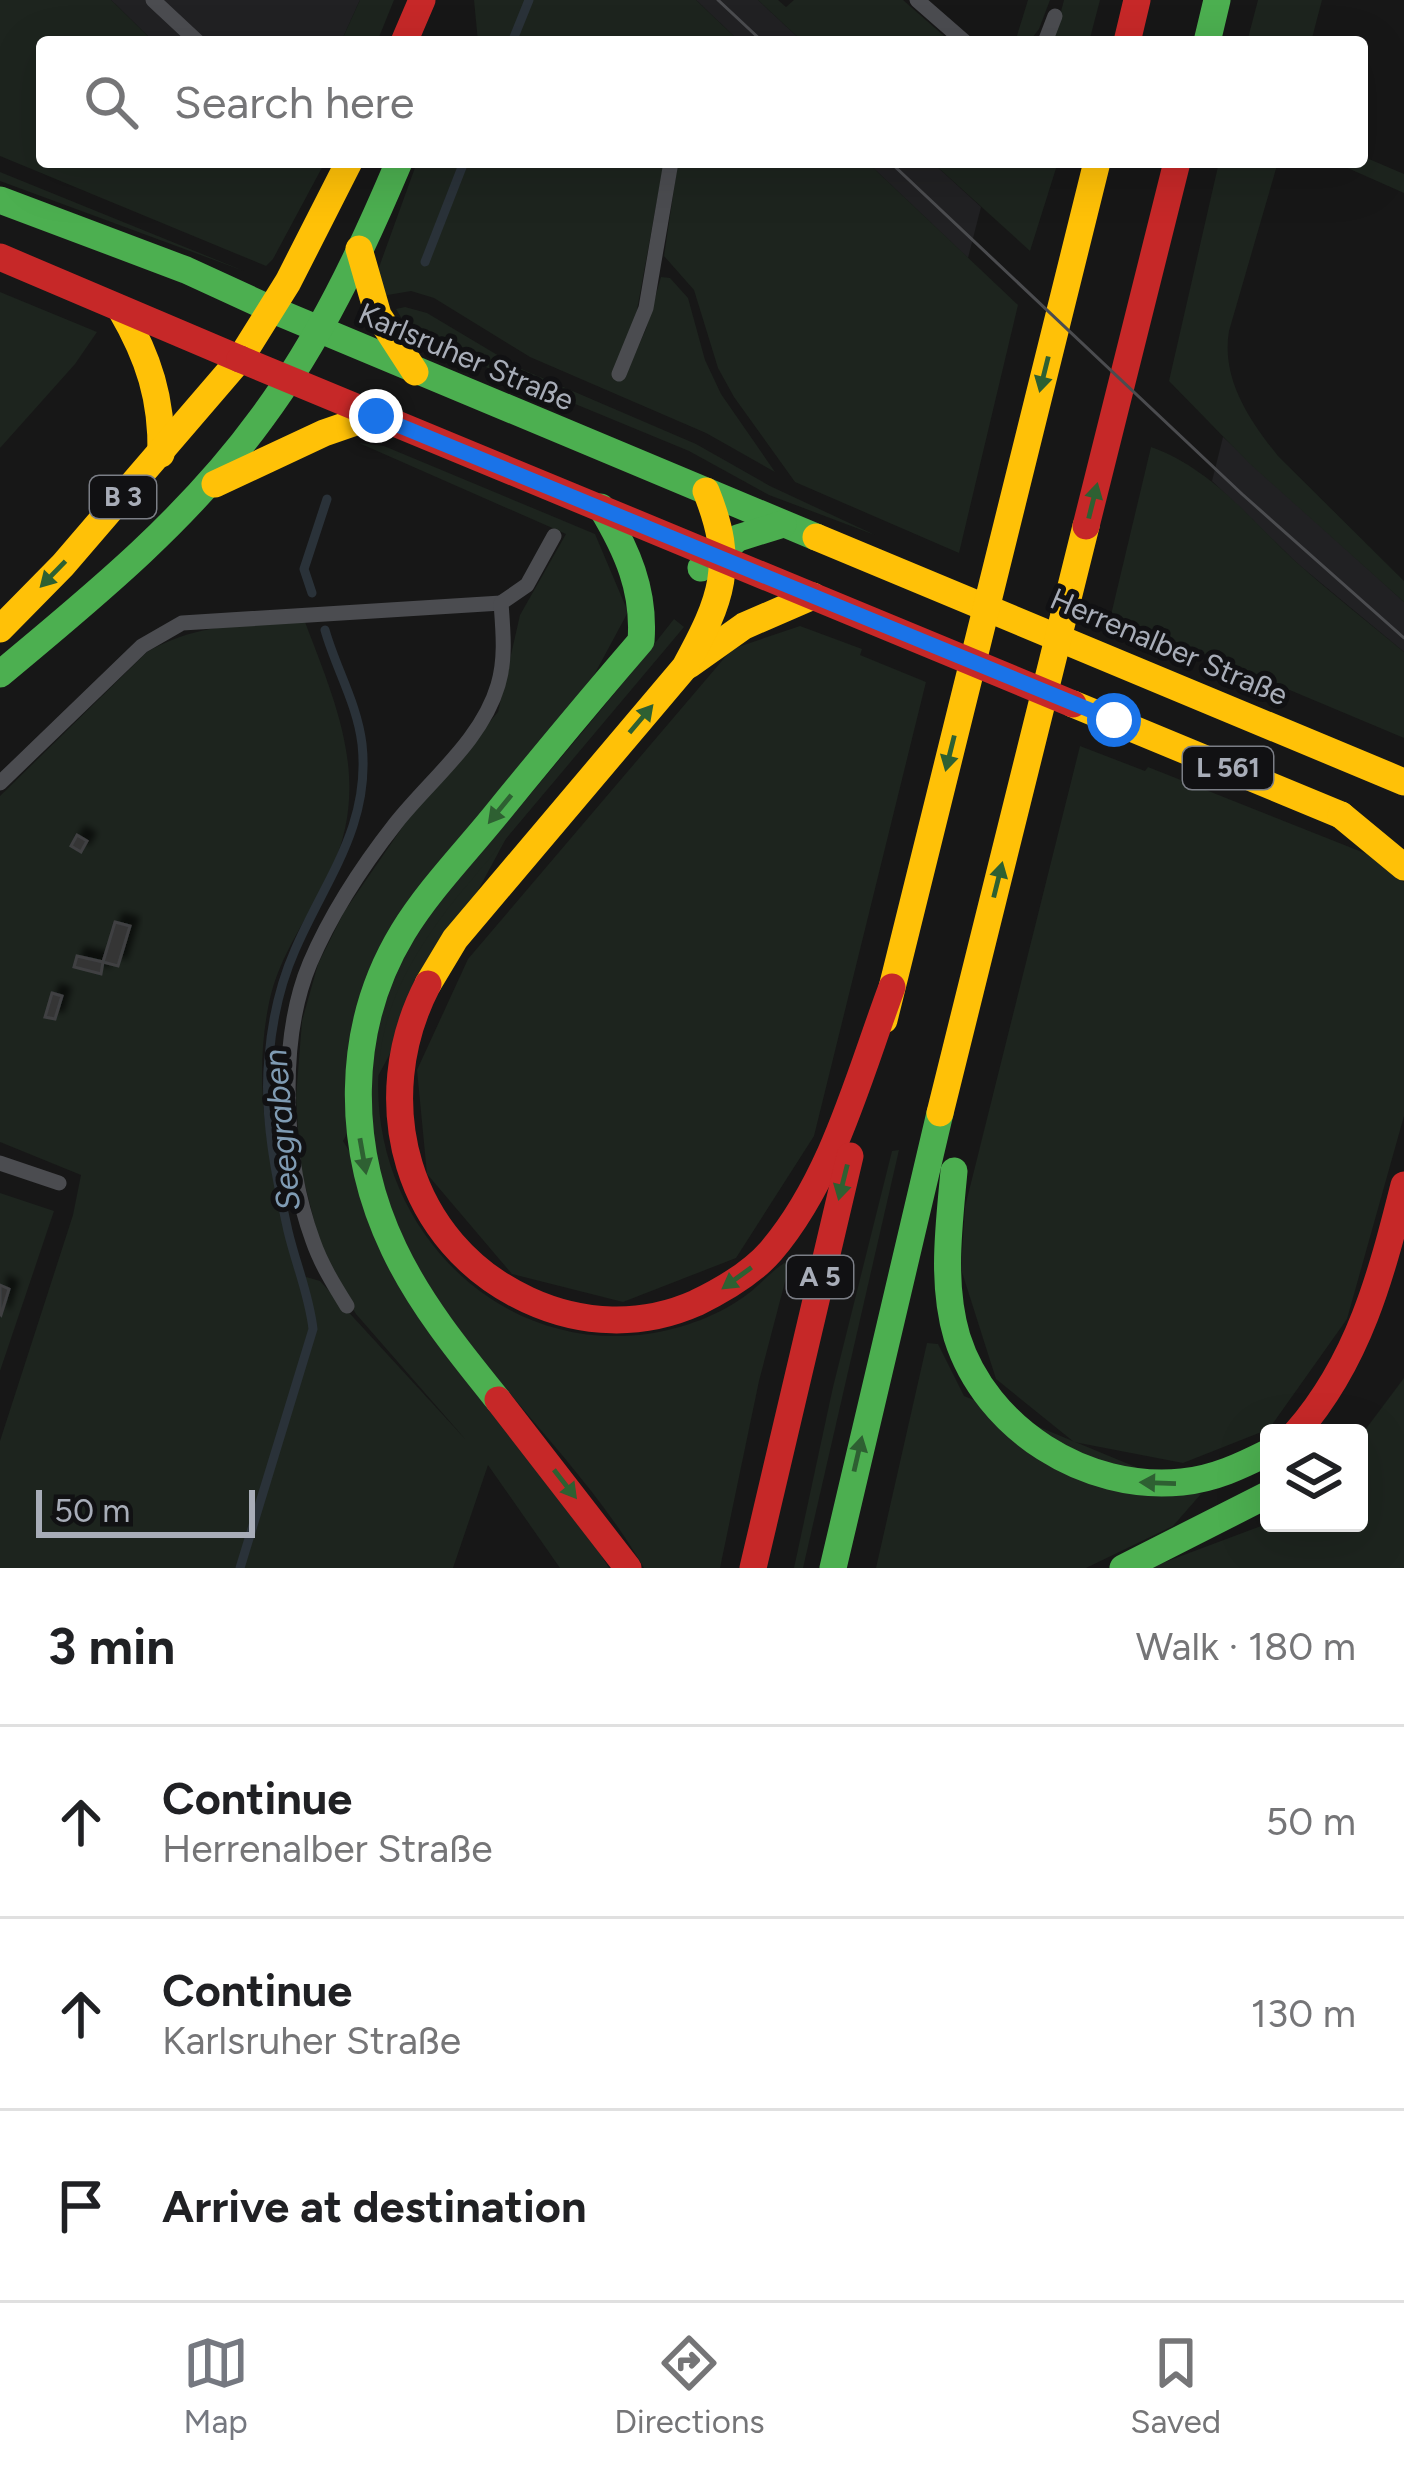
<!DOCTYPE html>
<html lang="en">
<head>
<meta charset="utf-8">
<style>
	body { margin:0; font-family:Figtree,sans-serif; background:#f6f6f6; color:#202124 }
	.controls { position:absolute; right:36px; bottom:36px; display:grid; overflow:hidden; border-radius:12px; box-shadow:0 12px 48px #0002 }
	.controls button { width:108px; height:108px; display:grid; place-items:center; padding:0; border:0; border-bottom:3px solid #e0e0e0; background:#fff; color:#202124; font:60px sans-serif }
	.scale { position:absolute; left:36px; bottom:30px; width:219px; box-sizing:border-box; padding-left:12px; border:6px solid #a8adb8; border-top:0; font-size:33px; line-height:42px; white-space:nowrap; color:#a8adb8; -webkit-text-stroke:9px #111113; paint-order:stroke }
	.stop { position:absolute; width:36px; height:36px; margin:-27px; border:9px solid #1a73e8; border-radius:50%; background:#fff }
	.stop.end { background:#1a73e8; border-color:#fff; box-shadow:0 3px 12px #0008 }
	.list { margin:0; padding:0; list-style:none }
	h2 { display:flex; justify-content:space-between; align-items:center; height:156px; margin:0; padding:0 48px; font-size:51px }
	h2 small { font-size:39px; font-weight:400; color:#757577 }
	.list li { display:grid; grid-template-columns:78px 1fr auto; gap:36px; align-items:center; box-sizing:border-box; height:192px; padding:0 48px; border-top:3px solid #e0e0e0 }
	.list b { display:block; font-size:45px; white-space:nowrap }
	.list p { margin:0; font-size:39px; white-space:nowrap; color:#757577 }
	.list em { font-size:39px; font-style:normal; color:#757577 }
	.icon { flex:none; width:66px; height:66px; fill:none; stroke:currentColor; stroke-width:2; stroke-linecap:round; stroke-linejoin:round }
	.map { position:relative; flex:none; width:1404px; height:1568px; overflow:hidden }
	.search { position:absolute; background:#fff; box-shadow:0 12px 48px #0002; left:36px; right:36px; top:36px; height:132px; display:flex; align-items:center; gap:30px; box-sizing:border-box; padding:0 42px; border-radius:12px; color:#757577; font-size:45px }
	.sheet { height:732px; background:#fff }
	nav { display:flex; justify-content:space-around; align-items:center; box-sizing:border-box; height:168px; border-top:3px solid #e0e0e0; background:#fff; font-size:33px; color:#757577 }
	nav a { display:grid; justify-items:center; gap:6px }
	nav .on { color:#757880 }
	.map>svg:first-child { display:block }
</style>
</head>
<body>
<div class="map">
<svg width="1404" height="1568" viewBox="0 0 1404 1568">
	<defs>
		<filter id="shadow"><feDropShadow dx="8" dy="-8" stdDeviation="3" flood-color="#0009"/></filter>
	</defs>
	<rect width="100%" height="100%" fill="#171717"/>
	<!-- built -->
	<g fill="#212123">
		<polygon points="111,0 360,0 341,42 154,42"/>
		<polygon points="696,0 758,0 803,42 740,42"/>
		<polygon points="867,162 932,162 981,207 968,258"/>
		<polygon points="1223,437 1404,602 1404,652 1298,564 1212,481"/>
	</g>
	<!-- green -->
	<g fill="#1d241e">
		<polygon points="0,0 111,0 154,42 42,42 42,162 325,162 273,259 266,266 0,156"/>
		<polygon points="360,0 394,0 377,42 341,42"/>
		<polygon points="474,0 696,0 740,42 478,42"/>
		<polygon points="758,0 778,0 786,7 794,0 903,0 951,42 803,42"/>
		<polygon points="1028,0 1050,0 1039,29 1029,42 1015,42"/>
		<polygon points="1064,0 1100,0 1089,42 1053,42"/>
		<polygon points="1258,0 1322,0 1311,42 1247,42"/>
		<polygon points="1362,156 1404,174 1404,193 1334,162 1362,162"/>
		<polygon points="417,162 664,162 625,376 646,329 661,277 670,278 688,298 705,360 721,394 775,472 706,433 530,357 434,298 411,291 382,296 378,270"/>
		<polygon points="678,162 867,162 1018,305 959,553 795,482 734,397 718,368 694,290 664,256"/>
		<polygon points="932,162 1058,162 1030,251"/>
		<path d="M1219 162H1278L1229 331C1221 378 1249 420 1278 456L1404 581V602L1249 463 1169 381Z"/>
		<polygon points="0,172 244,271 0,181"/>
		<polygon points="0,292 97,332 75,364 0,448"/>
		<polygon points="405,307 427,313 519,368 696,444 770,486 875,535 769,495 689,451 425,342 411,334 396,309"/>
		<path d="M359 443 384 446 595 534 628 612 343 1141 609 1568H560L488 1465 453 1568H0V1441L73 1215 81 1175 0 1142V796L147 652C198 623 248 624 305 622 336 704 372 782 331 870 311 914 279 954 269 1003 250 1095 274 1185 296 1274L320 1281 466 1440 356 1314 335 1280 320 1244 300 1165 296 1097 302 1021 318 964 344 912 408 819 498 712 520 615 566 534Z"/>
		<path d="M1151 447C1211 468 1251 520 1296 562 1331 593 1368 622 1404 652V738L1111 615Z"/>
		<path d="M674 619 684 627 457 897C423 940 392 987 382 1042 354 1202 482 1356 647 1334 682 1329 721 1315 749 1293 763 1282 775 1267 791 1259L759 1381 720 1568H644C586 1468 495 1389 433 1292 363 1181 345 1054 415 939 444 890 486 846 523 803 574 742 625 682 674 619Z"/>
		<polygon points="800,626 862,649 860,655 926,682 814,1136 736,1258 623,1302 512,1274 427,1174 417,1070 468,959 732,649"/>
		<polygon points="1080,746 1145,771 1148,767 1367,854 1404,882 1404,1116 1347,1319 1269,1429 1183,1463 1074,1442 996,1379 961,1269 965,1207"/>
		<polygon points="899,1150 803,1568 794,1568 833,1387 892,1151"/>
		<polygon points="0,1193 54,1211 0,1371"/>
		<polygon points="927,1343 938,1344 964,1396 1201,1494 1173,1526 1086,1568 876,1568"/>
		<polygon points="1404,1378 1404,1568 1149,1568 1269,1523 1359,1523 1359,1438"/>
	</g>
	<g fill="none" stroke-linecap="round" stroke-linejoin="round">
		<!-- stream -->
		<g stroke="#2a3239" stroke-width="9">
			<polyline points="512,42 529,0"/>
			<polyline points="425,262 464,162"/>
			<polyline points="312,593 304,569 327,499"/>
			<path d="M240 1568 313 1329C309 1294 296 1265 288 1231 276 1177 263 1113 269 1057 272 1021 280 984 295 950 325 880 371 826 362 744 357 703 336 669 325 630"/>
		</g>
	</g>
	<!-- building -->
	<g fill="#353536" stroke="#3f4043" stroke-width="3" filter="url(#shadow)">
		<polygon points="77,835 87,841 81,852 71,846"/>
		<polygon points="115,922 130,926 118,966 103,962"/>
		<polygon points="77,956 103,962 101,974 74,967"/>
		<polygon points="52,993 62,996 55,1019 45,1017"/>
		<polygon points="0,1285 9,1289 1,1315 0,1314"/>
	</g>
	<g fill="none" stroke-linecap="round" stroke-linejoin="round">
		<!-- lane -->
		<g stroke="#4b4c50" stroke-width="15">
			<polyline points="153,0 198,42"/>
			<polyline points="917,0 965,42"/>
			<polyline points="1045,42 1055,16"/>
			<polyline points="619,374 646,308 671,162"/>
			<polyline points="0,783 142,646 182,623 501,603"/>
			<polyline points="0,1163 59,1183"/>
			<path d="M347 1306C334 1285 321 1264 313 1241 284 1162 277 1042 310 963 331 914 363 865 396 823 430 780 482 740 498 685 506 659 503 630 501 603L527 585 554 536"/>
		</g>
		<!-- fast -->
		<g stroke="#4caf50" stroke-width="27">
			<polyline points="1207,42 1217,0"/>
			<polyline points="0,200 186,270 273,310"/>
			<polyline points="273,310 816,537"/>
			<polyline points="701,568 738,538 783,524"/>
			<path d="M0 674C94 596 189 518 261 419 319 341 361 252 399 162"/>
			<path d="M954 1171C949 1226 941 1283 957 1337 986 1429 1086 1492 1182 1482 1214 1479 1241 1466 1269 1452"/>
			<path d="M498 1400C460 1353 420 1304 394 1249 346 1149 344 1029 403 932 428 891 463 855 494 817 542 758 591 699 641 641 645 590 627 550 601 507"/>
			<polyline points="833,1568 940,1113"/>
			<polyline points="1123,1568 1269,1494"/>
		</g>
		<!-- slow -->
		<g stroke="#ffc107" stroke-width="27">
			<polyline points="359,249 378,315 415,372"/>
			<path d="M121 310C149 358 162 399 161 454"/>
			<polyline points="215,484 324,433 376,415"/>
			<polyline points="816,537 1404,782"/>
			<polyline points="0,629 63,565 240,359 288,282 349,162"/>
			<polyline points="689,665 744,626 813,596"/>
			<polyline points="1073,704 1341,815"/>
			<polyline points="1341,815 1404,867"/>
			<path d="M428 984 455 939 685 667C722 599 736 565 706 491"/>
			<polyline points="884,1020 1097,162"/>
			<polyline points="940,1113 1086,526"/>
		</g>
		<!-- jam -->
		<g stroke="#c62828" stroke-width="27">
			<polyline points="404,42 422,0"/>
			<polyline points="1127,42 1137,0"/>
			<polyline points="0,257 240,359"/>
			<polyline points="240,359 1073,704"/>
			<polyline points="1086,526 1177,162"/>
			<path d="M428 984C367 1101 406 1244 528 1300 582 1325 642 1327 696 1303 723 1290 751 1274 771 1251 833 1178 859 1075 892 987"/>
			<polyline points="498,1400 628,1568"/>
			<path d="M1296 1433C1359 1361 1381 1276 1404 1185"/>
			<polyline points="753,1568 850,1156"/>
		</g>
		<!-- tram -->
		<g stroke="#4b4c4f" stroke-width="3">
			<polyline points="718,0 763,42"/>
			<polyline points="890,162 1242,494 1404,638"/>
		</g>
	</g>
	<!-- one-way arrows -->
	<defs><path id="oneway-solid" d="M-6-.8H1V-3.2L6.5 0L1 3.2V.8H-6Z" transform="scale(3)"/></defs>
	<g fill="#2e6032">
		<use href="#oneway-solid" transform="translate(1044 374) rotate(104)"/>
		<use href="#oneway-solid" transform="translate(1093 501) rotate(-76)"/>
		<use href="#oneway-solid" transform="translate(53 574) rotate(134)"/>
		<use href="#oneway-solid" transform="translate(641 719) rotate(-50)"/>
		<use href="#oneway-solid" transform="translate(950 753) rotate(104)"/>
		<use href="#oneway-solid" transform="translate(500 809) rotate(129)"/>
		<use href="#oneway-solid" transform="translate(998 880) rotate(-76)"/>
		<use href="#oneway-solid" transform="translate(363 1156) rotate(80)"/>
		<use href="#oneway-solid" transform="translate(843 1182) rotate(104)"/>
		<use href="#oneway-solid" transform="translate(737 1278) rotate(144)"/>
		<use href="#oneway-solid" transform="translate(858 1454) rotate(-77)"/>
		<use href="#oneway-solid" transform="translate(1158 1483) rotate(-178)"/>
		<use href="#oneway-solid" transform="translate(565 1484) rotate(52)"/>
	</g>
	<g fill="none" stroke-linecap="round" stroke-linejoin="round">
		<!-- route -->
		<polyline stroke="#1a73e8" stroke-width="15" points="376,416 1114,720"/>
	</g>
	<g text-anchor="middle" stroke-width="10" stroke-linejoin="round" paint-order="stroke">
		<!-- shield labels -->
		<g fill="#111113" stroke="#7b7e86" stroke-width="3">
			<rect x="90" y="476" width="66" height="42" rx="9"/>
			<rect x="1183" y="747" width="90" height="42" rx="9"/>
			<rect x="787" y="1256" width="66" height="42" rx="9"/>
		</g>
		<g font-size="27" font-weight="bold" fill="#a8adb8">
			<text x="123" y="506">B 3</text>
			<text x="1228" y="777">L 561</text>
			<text x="820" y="1286">A 5</text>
		</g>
		<!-- street labels -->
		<g font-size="30" fill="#a8adb8" stroke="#111113">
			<text transform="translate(466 357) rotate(23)" y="10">Karlsruher Straße</text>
			<text transform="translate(1169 647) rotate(23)" y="10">Herrenalber Straße</text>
		</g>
		<!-- water labels -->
		<g font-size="33" font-style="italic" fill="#7f9bb3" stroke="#111113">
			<text transform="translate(281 1130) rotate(-95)" y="12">Seegraben</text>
		</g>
	</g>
</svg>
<div class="controls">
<button><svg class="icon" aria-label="layers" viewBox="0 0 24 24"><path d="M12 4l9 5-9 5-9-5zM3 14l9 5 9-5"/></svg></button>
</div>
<div class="scale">50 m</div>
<div class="stop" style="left:1114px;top:720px"></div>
<div class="stop end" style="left:376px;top:416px"></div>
<div class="search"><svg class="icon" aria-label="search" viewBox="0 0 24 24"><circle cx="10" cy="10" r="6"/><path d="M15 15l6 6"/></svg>Search here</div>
</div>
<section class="sheet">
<h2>3 min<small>Walk · 180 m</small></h2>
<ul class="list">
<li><svg class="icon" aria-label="ahead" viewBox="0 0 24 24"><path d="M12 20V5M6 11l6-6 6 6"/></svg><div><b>Continue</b><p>Herrenalber Straße</p></div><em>50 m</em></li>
<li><svg class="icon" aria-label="ahead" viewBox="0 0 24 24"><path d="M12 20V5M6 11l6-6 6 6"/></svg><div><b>Continue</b><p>Karlsruher Straße</p></div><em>130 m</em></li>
<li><svg class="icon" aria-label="arrive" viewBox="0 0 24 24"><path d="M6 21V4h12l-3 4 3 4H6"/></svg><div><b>Arrive at destination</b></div></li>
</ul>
</section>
<nav>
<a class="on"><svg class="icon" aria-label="map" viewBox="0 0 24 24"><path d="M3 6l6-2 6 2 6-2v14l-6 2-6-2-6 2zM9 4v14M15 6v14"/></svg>Map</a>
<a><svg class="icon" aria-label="directions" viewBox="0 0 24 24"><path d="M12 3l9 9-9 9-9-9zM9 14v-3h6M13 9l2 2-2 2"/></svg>Directions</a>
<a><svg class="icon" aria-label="saved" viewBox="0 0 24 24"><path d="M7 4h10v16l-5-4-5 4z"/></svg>Saved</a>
</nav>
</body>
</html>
